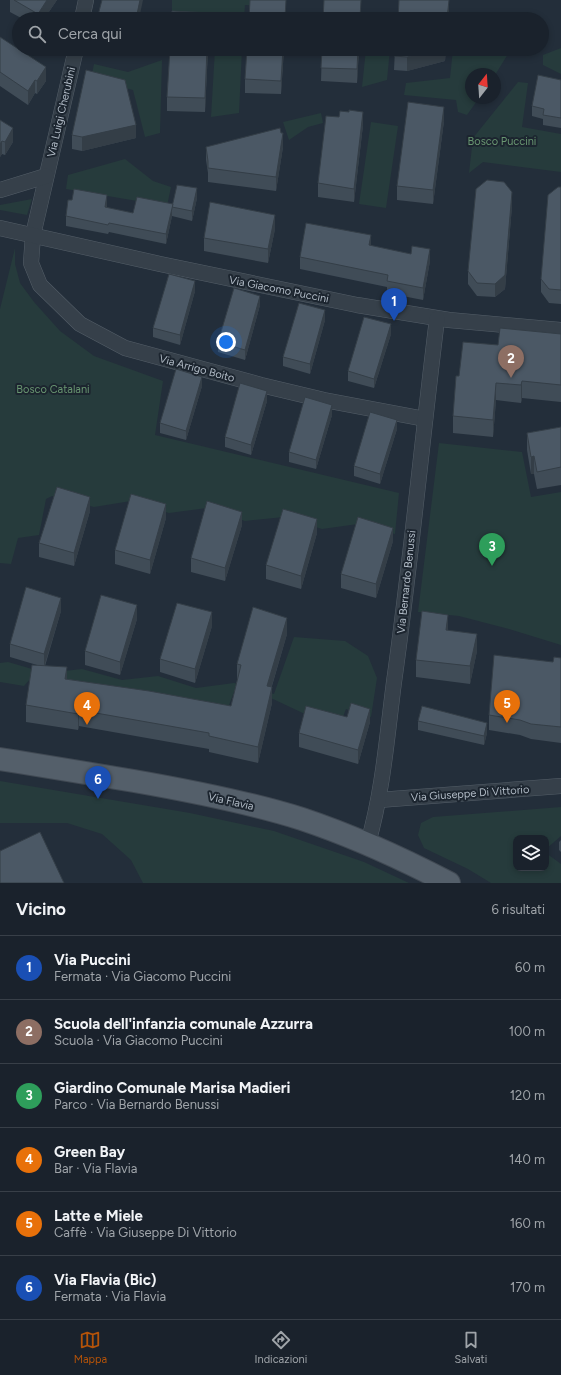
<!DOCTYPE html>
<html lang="it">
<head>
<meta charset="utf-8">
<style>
	body { margin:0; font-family:Figtree,sans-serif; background:#272f38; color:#f1f3f6 }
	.controls { position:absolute; right:12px; bottom:12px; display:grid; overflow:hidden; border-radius:8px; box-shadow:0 2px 6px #0003 }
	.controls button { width:36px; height:36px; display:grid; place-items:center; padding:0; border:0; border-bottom:1px solid #383f48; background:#1a222c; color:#f1f3f6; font:20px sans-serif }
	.compass { position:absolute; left:465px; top:68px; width:36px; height:36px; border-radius:50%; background:#1a222c; box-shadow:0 2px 6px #0003; rotate:17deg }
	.you { position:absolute; left:226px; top:342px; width:14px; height:14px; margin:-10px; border:3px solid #fff; border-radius:50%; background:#1a73e8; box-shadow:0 0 0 6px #1a73e833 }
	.badge { display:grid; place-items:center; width:26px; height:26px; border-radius:50%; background:#b45309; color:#fff; font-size:13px; font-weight:700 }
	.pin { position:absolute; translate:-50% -33px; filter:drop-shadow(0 1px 2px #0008) }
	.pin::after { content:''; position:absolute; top:21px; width:14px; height:12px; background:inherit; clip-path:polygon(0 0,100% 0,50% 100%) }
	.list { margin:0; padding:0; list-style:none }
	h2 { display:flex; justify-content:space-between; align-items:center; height:52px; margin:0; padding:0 16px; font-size:17px }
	h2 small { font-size:13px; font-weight:400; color:#9fa4a9 }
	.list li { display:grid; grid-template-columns:26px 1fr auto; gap:12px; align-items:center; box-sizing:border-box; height:64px; padding:0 16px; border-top:1px solid #383f48 }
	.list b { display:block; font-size:15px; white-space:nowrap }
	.list p { margin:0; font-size:13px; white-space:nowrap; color:#9fa4a9 }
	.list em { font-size:13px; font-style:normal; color:#9fa4a9 }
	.icon { flex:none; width:22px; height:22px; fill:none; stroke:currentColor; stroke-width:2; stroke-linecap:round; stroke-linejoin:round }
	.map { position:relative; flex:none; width:561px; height:883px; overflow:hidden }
	.search { position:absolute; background:#1a222c; box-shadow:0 2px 6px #0003; left:12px; right:12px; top:12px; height:44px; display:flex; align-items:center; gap:10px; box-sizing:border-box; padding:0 14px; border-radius:22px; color:#9fa4a9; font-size:15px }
	.sheet { height:436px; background:#1a222c }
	nav { display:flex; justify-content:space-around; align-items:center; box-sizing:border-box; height:56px; border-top:1px solid #383f48; background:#1a222c; font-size:11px; color:#9fa4a9 }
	nav a { display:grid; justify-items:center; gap:2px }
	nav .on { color:#b45309 }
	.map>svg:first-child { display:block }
</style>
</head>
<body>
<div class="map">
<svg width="561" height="883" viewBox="0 0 561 883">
	<rect width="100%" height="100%" fill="#232e3a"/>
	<!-- green -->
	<g fill="#263b3c">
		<polygon points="172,0 282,0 281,7 245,5 244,19 172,17"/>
		<polygon points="369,12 393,13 393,19 368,19"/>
		<polygon points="561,48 561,74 543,65 543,55"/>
		<polygon points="215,49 242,49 239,113 211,117"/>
		<polygon points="366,49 390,49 387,80 362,87"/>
		<polygon points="453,49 511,49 495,75 471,74 471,98 479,98 467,115 458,112 456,100 404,95 406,83 450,78"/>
		<polygon points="162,60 160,133 145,137 133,90 91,79 94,64 128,72"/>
		<polygon points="518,82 528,83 522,127 561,134 561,172 483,162 469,173 473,138"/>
		<polygon points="321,113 323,123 308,127 289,140 283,122"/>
		<polygon points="371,122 398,126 386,208 359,204"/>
		<polygon points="125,159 153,181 171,187 167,206 66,189 68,175"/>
		<polygon points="32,199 27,215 0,210 0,205"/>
		<polygon points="15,248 15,264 20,283 34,302 60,331 94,356 163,381 155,435 399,493 395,534 358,524 322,529 284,517 245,521 207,508 169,513 131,501 94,507 52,496 46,499 39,535 18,538 11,564 0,563 0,309"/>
		<polygon points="439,443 522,452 531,497 561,492 561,645 509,629 459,616 418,612"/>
		<polygon points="294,637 345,641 368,656 377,678 371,717 346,709 341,722 307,715 273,699 234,692 226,713 32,677 24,686 0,682 0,663 8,662 46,673 82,669 122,680 158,676 196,688 234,683 274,694"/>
		<polygon points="0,781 190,813 274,831 364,862 409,883 143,883 131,860 102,834 67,823 0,823"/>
		<polygon points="561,807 561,836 546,849 546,838 516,838 516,868 546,868 546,853 561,864 561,883 491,883 468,869 424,848 418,835 421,823 433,817"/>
	</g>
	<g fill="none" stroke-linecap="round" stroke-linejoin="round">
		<defs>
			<g id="street">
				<polyline points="82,19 86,0"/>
				<polyline points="76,49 33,235 31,263 40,285 80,324 125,348 261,385 324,400 425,419"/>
				<polyline points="0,190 46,176"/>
				<polyline points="0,228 160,264 357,305 449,320 561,330"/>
				<polyline points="379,800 561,786"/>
				<path d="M368 843C383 791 387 736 394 682 411 561 422 440 437 319"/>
			</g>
			<path id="primary" d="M0 759C45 766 90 774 134 781 191 791 248 802 302 819 353 836 401 858 449 883"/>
		</defs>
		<!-- street casing -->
		<use href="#street" stroke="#545e68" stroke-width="16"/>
		<!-- primary casing -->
		<use href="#primary" stroke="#404953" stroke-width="24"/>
		<!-- street -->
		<use href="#street" stroke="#36404a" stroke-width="15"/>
		<!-- primary -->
		<use href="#primary" stroke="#545f6a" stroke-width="22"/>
	</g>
	<!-- wall -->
	<g fill="#404c57">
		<polygon points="10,0 57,0 44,19 23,19 10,12"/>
		<polygon points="0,37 46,81 37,94 35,93 28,105 0,86"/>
		<polygon points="115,49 132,49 131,53"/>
		<polygon points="170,49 208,49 205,112 167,111 167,97"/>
		<polygon points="247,49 284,49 281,94 245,93 245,79"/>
		<polygon points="322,49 359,49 357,83 321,81"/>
		<polygon points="395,49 446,49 445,61 407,71 394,70"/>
		<polygon points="561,80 561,128 543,125 543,119 532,116 532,106"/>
		<polygon points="0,120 13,142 5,155 2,154 0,157"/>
		<polygon points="444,121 433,204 397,200 397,186"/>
		<polygon points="363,125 354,202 318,197 318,183"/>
		<polygon points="72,135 136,138 82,151 72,149"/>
		<polygon points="206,147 283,147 276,191 208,182 208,173 206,160"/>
		<polygon points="561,187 561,304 549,303 541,292 541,279"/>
		<polygon points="197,198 192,221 172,216 166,244 109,232 108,234 66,226 66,216 107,205 107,208 133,213 173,204"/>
		<polygon points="512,206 505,289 495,297 477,296 468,284 468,271"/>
		<polygon points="275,229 268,263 204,251 204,238"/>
		<polygon points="371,246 430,261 423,300 387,293 387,287 300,269 300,257"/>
		<polygon points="195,291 180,345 153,337 153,328"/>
		<polygon points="260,305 245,360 218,352 218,342"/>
		<polygon points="325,320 310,374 283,366 283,357"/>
		<polygon points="391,334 374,388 348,381 348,371"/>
		<polygon points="561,334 561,402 522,398 521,403 496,400 493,437 453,433 453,416 459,376 498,345"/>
		<polygon points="202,386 186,440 160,433 160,423"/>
		<polygon points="267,401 251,455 225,447 225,437"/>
		<polygon points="332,415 316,469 289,462 289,452"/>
		<polygon points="561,427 561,485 537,489 534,474 531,474 527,450 527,433"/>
		<polygon points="397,429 380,484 354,476 354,466"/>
		<polygon points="90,511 74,566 39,557 39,543"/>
		<polygon points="166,518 150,574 115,564 115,550"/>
		<polygon points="242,525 225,581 191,572 191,558"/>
		<polygon points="317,533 301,589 266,579 266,565"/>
		<polygon points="393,541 376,598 341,588 341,574"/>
		<polygon points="61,611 45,666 67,679 231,706 237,681 237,664 287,634 272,686 272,703 258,763 209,752 209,749 79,726 78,730 26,722 26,705 37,665 10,657 10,644"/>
		<polygon points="137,619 120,675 85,665 85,651"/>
		<polygon points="212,626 195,683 160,672 160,659"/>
		<polygon points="448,630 477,651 470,684 416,677 416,660"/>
		<polygon points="561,658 561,743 531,739 520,735 489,730 489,715 553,662"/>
		<polygon points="347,717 370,722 358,764 299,747 299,733"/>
		<polygon points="418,721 487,733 484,745 418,730"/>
		<polygon points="561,840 561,852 559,850 559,842"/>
	</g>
	<!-- shaded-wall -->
	<g fill="#343e47">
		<polygon points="47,0 57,0 44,19 38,19 38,14"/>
		<polygon points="140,0 143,0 139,19 136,19"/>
		<polygon points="449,0 449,19 447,19"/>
		<polygon points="207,49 208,49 205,112 205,98"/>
		<polygon points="283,49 284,49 281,94 281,81"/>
		<polygon points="358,49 359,49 357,83 357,69"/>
		<polygon points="440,49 446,49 445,61 407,71 407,57"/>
		<polygon points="46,67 46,81 37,94 37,81"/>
		<polygon points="35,80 35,93 28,105 28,91"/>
		<polygon points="444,107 444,121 433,204 433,190"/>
		<polygon points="363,112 363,125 354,202 354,189"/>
		<polygon points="136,125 136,138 82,151 82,137"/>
		<polygon points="13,128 13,142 5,155 5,142"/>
		<polygon points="283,133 283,147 276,191 276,177"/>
		<polygon points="2,141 2,154 0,157 0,144"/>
		<polygon points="197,188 197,198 192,221 192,211"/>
		<polygon points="512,192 512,206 505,289 495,297 495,284"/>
		<polygon points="107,195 107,205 105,217 105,207"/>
		<polygon points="172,207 172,216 166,244 166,234"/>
		<polygon points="275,215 275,229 268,263 268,249"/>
		<polygon points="371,235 371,247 369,245"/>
		<polygon points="430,249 430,261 423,300 423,288"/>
		<polygon points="195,281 195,291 180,345 180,335"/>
		<polygon points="260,296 260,305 245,360 245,350"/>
		<polygon points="325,310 325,320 310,374 310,364"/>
		<polygon points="391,324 391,334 374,388 374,379"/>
		<polygon points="202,377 202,386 186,440 186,431"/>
		<polygon points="522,381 522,398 521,403 521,385"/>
		<polygon points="496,383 496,400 493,437 493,420"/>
		<polygon points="267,391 267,401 251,455 251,445"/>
		<polygon points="332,405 332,415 316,469 316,460"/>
		<polygon points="397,420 397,429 380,484 380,474"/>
		<polygon points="534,456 534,474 531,474 531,457"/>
		<polygon points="90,497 90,511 74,566 74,553"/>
		<polygon points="166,504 166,518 150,574 150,560"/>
		<polygon points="242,512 242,525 225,581 225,568"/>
		<polygon points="317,519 317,533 301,589 301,576"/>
		<polygon points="393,528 393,541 376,598 376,584"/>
		<polygon points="61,598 61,611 44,667 44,654"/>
		<polygon points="137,605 137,619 120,675 120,662"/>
		<polygon points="212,612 212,626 195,683 195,669"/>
		<polygon points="448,615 448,632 446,630"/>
		<polygon points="287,618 287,634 267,702 267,686"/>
		<polygon points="477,634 477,651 470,684 470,666"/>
		<polygon points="67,667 67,684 65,679"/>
		<polygon points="272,687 272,703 258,763 258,747"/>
		<polygon points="370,709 370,722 358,764 358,750"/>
		<polygon points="79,710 79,726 78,730 78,714"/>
		<polygon points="487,723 487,733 484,745 484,736"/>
	</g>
	<!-- building -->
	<g fill="#4b5865" stroke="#343e47">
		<polygon points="14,0 47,0 38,14"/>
		<polygon points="102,0 140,0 136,19 97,19"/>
		<polygon points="250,0 286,0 285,19 249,19"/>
		<polygon points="324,0 361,0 360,19 323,19"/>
		<polygon points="399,0 449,0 447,19 398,19"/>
		<polygon points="172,11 209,13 209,19 171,19"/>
		<polygon points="0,37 46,67 37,81 35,80 28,91 0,72"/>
		<polygon points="170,49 207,49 205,98 167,97"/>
		<polygon points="247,49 283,49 281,81 245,79"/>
		<polygon points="322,49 358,49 357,69 321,68"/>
		<polygon points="395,49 440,49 407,57 394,56"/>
		<polygon points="86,70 125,80 136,125 82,137 72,135"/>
		<polygon points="538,75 561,80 561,118 543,115 544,109 532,106"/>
		<polygon points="408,102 444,107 433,190 397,186"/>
		<polygon points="349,110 363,112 354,189 318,183 326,116 339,117 340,111 349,112"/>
		<polygon points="0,120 13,128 5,142 2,141 0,144"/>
		<polygon points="280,128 281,133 283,133 276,177 208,168 208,161 206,147"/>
		<polygon points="487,180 504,182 512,192 505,275 495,284 477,283 468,271 476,189"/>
		<polygon points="177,185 197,188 192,211 172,207"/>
		<polygon points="558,187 561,187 561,290 549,289 541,279 548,195"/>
		<polygon points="74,189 107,195 105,207 133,213 137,197 173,204 166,234 109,223 108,225 66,216 68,200 72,200"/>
		<polygon points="210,202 275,215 268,249 204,238"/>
		<polygon points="306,223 371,235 369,245 411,254 412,246 430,249 423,288 387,281 388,275 300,257"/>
		<polygon points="169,274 195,281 180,335 153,328"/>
		<polygon points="234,288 260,296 245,350 218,342"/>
		<polygon points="299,303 325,310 310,364 283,357"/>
		<polygon points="364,317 391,324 374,379 348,371"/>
		<polygon points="500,328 561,334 561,385 522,381 521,385 496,383 493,420 453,416 456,376 459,376 463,342 498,345"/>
		<polygon points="176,369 202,377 186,431 160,423"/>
		<polygon points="240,383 267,391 251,445 225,437"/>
		<polygon points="305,397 332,405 316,460 289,452"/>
		<polygon points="370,412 397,420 380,474 354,466"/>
		<polygon points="561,427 561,467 537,472 534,456 531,457 527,433"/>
		<polygon points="57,487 90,497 74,553 39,543"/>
		<polygon points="131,494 166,504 150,560 115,550"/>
		<polygon points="207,501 242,512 225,568 191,558"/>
		<polygon points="283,509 317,519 301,576 266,565"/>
		<polygon points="358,517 393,528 376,584 341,574"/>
		<polygon points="26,587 61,598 44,654 10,644"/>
		<polygon points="101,595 137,605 120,662 85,651"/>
		<polygon points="177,603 212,612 195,669 160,659"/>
		<polygon points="253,607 287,618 267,686 272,687 258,747 209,736 209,733 79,710 78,714 26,705 32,665 67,667 65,679 149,691 231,706 241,665 237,664"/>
		<polygon points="422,611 448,615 446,630 477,634 470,666 416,660"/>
		<polygon points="494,655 553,662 554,657 561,658 561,727 531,724 520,720 489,715"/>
		<polygon points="351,703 370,709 358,750 299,733 306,706 347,717"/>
		<polygon points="422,706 487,723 484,736 418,721"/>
		<polygon points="40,832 64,883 0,883 0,851"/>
	</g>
	<g text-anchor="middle" stroke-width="4" stroke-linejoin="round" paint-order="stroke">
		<!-- street labels -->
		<g font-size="11" fill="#b1bbc6" stroke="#1c252f">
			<text transform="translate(61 112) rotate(-77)" y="4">Via Luigi Cherubini</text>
			<text transform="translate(279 289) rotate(11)" y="4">Via Giacomo Puccini</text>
			<text transform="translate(197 368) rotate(15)" y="4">Via Arrigo Boito</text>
			<text transform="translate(406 582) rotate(-84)" y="4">Via Bernardo Benussi</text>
			<text transform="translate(470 793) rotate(-4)" y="4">Via Giuseppe Di Vittorio</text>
			<text transform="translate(231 801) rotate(13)" y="4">Via Flavia</text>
		</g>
		<!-- park labels -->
		<g font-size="11" fill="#699671" stroke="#1c252f">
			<text x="502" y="145">Bosco Puccini</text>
			<text x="53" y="393">Bosco Catalani</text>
		</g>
	</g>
</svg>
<div class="controls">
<button><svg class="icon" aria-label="layers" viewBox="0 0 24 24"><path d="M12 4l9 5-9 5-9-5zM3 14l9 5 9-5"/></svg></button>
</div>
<svg class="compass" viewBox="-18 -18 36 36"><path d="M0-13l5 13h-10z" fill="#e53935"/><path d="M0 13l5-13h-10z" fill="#9fa4a9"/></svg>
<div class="you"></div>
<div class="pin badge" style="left:394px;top:321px;background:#1a4fb4">1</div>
<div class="pin badge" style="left:511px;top:378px;background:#8d6e63">2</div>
<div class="pin badge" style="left:492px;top:566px;background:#2e9e5b">3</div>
<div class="pin badge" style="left:87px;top:725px;background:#e8710a">4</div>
<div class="pin badge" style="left:507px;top:723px;background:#e8710a">5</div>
<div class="pin badge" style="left:98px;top:799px;background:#1a4fb4">6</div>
<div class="search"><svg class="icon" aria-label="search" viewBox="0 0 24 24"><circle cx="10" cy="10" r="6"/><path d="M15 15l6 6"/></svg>Cerca qui</div>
</div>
<section class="sheet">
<h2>Vicino<small>6 risultati</small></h2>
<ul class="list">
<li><span class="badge" style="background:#1a4fb4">1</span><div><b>Via Puccini</b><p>Fermata · Via Giacomo Puccini</p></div><em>60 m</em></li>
<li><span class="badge" style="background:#8d6e63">2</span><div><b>Scuola dell'infanzia comunale Azzurra</b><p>Scuola · Via Giacomo Puccini</p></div><em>100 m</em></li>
<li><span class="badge" style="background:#2e9e5b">3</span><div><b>Giardino Comunale Marisa Madieri</b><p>Parco · Via Bernardo Benussi</p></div><em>120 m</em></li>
<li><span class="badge" style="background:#e8710a">4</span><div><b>Green Bay</b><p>Bar · Via Flavia</p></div><em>140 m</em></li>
<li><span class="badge" style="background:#e8710a">5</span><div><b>Latte e Miele</b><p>Caffè · Via Giuseppe Di Vittorio</p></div><em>160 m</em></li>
<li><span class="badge" style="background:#1a4fb4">6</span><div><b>Via Flavia (Bic)</b><p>Fermata · Via Flavia</p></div><em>170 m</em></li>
</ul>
</section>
<nav>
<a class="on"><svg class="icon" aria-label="map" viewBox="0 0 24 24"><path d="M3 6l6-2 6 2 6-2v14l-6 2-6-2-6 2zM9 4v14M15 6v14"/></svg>Mappa</a>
<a><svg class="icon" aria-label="directions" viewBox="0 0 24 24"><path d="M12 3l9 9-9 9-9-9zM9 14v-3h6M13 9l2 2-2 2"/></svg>Indicazioni</a>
<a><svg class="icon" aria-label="saved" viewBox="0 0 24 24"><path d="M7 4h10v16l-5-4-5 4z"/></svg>Salvati</a>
</nav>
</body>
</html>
